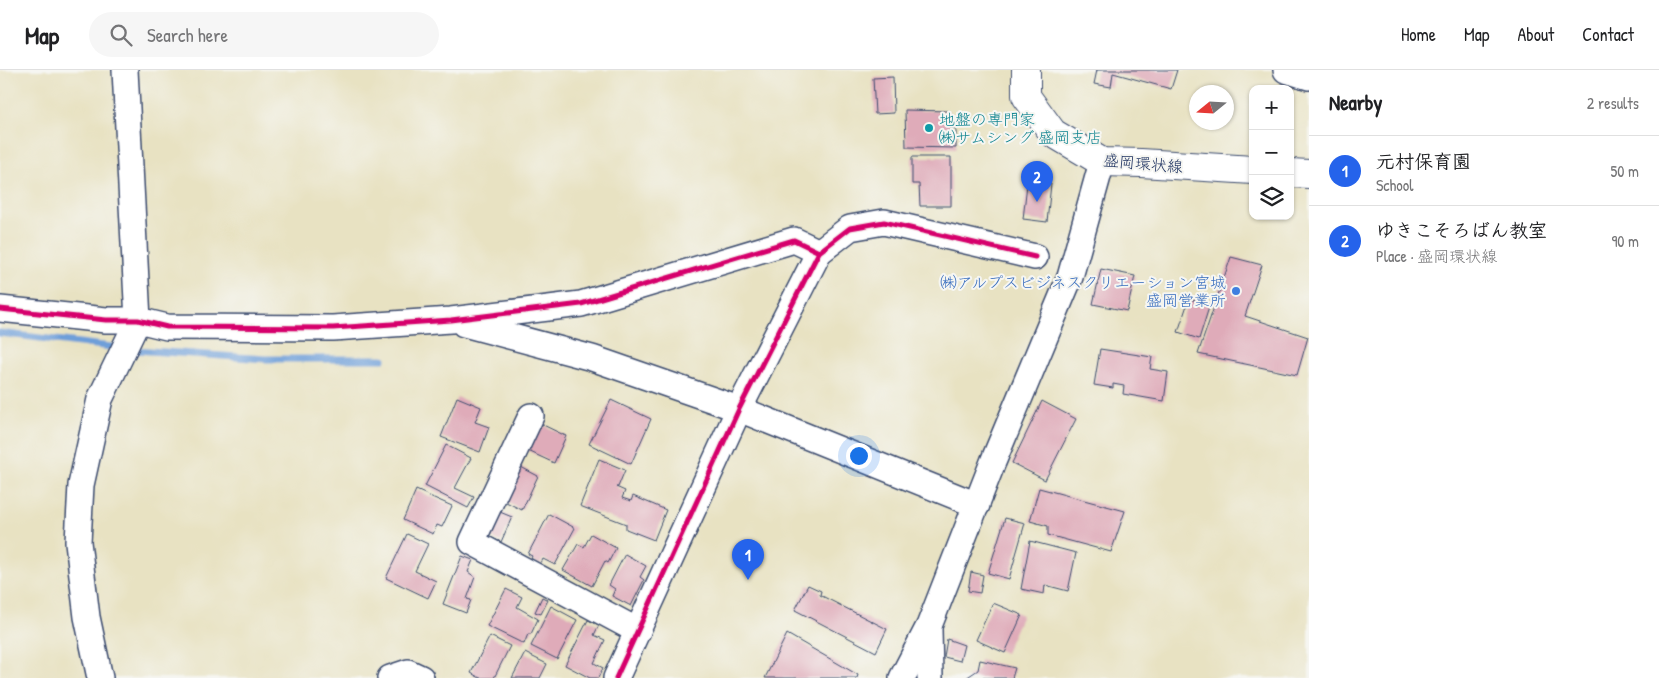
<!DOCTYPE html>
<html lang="en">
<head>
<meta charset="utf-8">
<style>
	body { margin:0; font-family:"Patrick Hand","Klee One",sans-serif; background:#f6f6f6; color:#202124 }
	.controls { position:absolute; right:15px; top:15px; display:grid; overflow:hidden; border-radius:10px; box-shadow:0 1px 4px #0004 }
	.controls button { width:45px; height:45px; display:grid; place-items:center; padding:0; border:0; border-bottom:1px solid #e0e0e0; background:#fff; color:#202124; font:25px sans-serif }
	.compass { position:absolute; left:1189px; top:15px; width:45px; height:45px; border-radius:50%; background:#fff; box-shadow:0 1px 4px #0004; rotate:252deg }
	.you { position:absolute; left:858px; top:385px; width:18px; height:18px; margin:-12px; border:4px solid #fff; border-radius:50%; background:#1a73e8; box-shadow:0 0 0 8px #1a73e833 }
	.badge { display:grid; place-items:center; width:32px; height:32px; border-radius:50%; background:#2563eb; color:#fff; font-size:16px; font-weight:700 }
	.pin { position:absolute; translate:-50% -41px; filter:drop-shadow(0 1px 2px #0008) }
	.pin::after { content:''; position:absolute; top:26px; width:18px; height:15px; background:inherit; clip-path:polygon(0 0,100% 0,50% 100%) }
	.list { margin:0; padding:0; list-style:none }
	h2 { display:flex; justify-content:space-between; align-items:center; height:65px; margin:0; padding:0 20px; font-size:21px }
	h2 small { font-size:16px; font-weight:400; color:#757577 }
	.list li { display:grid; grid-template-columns:32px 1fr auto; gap:15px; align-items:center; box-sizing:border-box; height:70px; padding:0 20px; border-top:1px solid #e0e0e0 }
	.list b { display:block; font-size:19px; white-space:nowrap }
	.list p { margin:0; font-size:16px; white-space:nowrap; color:#757577 }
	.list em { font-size:16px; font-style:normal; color:#757577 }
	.icon { flex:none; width:28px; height:28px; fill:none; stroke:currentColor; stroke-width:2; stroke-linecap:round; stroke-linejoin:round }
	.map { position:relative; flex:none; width:1309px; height:608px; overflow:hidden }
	header { display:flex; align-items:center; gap:30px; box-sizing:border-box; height:70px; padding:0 25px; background:#fff; border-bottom:1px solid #e0e0e0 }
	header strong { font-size:24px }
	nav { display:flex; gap:28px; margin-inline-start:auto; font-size:18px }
	.search { width:350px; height:45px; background:#f6f6f6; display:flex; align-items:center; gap:12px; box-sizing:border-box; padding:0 18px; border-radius:28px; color:#757577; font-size:19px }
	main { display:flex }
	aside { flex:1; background:#fff }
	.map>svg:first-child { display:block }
</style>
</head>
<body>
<header>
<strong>Map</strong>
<div class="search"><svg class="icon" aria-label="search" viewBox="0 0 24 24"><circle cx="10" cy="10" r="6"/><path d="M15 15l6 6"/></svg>Search here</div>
<nav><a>Home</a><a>Map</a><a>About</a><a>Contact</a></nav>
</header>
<main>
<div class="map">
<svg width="1309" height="608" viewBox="0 0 1309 608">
	<rect width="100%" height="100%" fill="#f6f6f2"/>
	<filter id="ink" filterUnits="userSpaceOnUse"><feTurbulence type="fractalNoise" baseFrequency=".02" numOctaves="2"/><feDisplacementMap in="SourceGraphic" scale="10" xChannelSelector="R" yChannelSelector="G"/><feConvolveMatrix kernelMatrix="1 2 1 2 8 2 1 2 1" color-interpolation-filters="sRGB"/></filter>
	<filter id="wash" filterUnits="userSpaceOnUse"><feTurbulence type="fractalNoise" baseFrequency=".0096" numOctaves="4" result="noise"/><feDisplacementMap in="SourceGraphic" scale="20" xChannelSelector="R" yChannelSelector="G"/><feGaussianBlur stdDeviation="1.12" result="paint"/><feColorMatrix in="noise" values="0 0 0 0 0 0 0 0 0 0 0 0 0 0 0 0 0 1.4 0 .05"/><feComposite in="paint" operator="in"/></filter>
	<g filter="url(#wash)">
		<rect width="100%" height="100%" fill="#e8e2c2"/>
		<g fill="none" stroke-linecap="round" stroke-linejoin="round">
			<!-- stream -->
			<polyline stroke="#6e9fd9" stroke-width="7" points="0,263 135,280 266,289 383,289"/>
		</g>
		<g id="blocks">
			<!-- building -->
			<g fill="#dfabb9">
				<polygon points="1097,0 1177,0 1171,19 1113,3 1111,17 1094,14"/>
				<polygon points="893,7 894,43 875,44 873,8"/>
				<polygon points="905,40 949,41 950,58 956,59 956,78 906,77"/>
				<polygon points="912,87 951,87 951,136 920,136 919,114 912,114"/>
				<polygon points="1032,112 1051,114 1047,152 1023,149 1027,114 1031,115"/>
				<polygon points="1231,187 1262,195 1245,246 1308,267 1297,305 1198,284"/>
				<polygon points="1101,199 1135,206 1127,241 1093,234"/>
				<polygon points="1189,229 1210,234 1199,269 1178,262"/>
				<polygon points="1100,279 1152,287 1150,299 1168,302 1164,331 1123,324 1124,316 1113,314 1113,318 1094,315"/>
				<polygon points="457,327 481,337 475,352 489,357 480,382 441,367"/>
				<polygon points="611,330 651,349 631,394 589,374"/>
				<polygon points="1042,331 1076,349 1045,410 1012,393"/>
				<polygon points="539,353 566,366 554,393 526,380"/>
				<polygon points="446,375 471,388 455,418 474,427 468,438 425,416"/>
				<polygon points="599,389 625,400 618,417 616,417 625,421 622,428 631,431 633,426 666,440 654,470 626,459 626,454 580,436"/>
				<polygon points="519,396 538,406 522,440 502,430"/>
				<polygon points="1039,418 1125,441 1111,482 1048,465 1048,456 1030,451"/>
				<polygon points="416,420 452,436 442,457 437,455 433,464 403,450"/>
				<polygon points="495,440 512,447 501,472 485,465"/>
				<polygon points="549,444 575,458 555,495 543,489 540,495 530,490 532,486 528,484"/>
				<polygon points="1005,448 1025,453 1009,509 988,503"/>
				<polygon points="407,464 428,474 415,501 436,511 428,528 386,508"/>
				<polygon points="591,464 616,478 608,493 605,491 592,516 563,500 578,474 584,477"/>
				<polygon points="1030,471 1076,483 1068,521 1045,515 1044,524 1021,519"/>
				<polygon points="625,484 646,496 640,507 644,510 631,536 612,526 615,519 609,515"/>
				<polygon points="462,486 473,490 468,502 475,507 467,529 471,530 466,543 443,534"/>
				<polygon points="971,502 983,505 980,523 968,521"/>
				<polygon points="808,515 821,521 820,525 887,559 876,582 795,540"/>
				<polygon points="506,519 522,527 517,537 538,549 531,564 528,564 524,574 487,556"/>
				<polygon points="542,527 548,530 541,544 535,542"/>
				<polygon points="993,533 1022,545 1005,583 976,570"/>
				<polygon points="551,536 577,550 557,589 531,576"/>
				<polygon points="588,550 599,555 594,565 605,570 594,593 603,598 598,608 590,608 565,595"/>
				<polygon points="787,564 858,605 857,608 765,608"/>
				<polygon points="490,566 510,576 494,608 480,608 471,603"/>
				<polygon points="947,569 964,575 960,591 944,587"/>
				<polygon points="525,583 547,594 540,608 512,608"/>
				<polygon points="980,590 1015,598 1012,608 966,608 978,600"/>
			</g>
		</g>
	</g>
	<g filter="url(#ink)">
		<use href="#blocks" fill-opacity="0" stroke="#3a4a6d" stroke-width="1"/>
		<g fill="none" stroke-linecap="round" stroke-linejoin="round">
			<defs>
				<g id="street">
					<polyline points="1286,0 1309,7"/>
					<polyline points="0,239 106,250 138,250 167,257 333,258 451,250 581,234 794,170 819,182"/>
					<polyline points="464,254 592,288 739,339 977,435"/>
					<polyline points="531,346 472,472 638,561"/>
					<polyline points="929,559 930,608"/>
					<polyline points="100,608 87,547 78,472 81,415 100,329 138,250 125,0"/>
					<polyline points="390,608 408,602 421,608"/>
					<polyline points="616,608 739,339 819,182 850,158 884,152 1035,187"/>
					<polyline points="902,608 929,556 993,392 1070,207 1102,92"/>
				</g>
				<g id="primary">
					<polyline points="1026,0 1026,26 1053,63 1102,92 1141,93 1253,100"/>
					<polyline points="1290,103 1309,104"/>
				</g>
			</defs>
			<!-- street casing -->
			<use href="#street" stroke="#3a4a6d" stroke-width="28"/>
			<!-- primary casing -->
			<use href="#primary" stroke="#3a4a6d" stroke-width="30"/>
			<!-- street -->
			<use href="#street" stroke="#fff" stroke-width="25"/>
			<!-- primary -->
			<use href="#primary" stroke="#fff" stroke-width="28"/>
			<defs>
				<g id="cycleway">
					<polyline points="0,239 106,250 138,250 167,257 333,258 451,250 581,234 794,170 819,182"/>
					<polyline points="616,608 739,339 819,182 850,158 884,152 1035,187"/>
				</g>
			</defs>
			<!-- cycleway casing -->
			<use href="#cycleway" stroke="#f6f6f2" stroke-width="8"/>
			<!-- cycleway -->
			<use href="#cycleway" stroke="#d6006c" stroke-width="5"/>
		</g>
	</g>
	<!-- markers -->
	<circle fill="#0f9aa8" stroke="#f6f6f2" stroke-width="2" cx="929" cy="58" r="5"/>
	<circle fill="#3f7fe0" stroke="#f6f6f2" stroke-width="2" cx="1236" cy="221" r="5"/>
	<g text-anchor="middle" stroke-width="4" stroke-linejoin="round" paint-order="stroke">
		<!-- culture labels -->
		<g font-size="16" fill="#0d838f" stroke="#f6f6f2" text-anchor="start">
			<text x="939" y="55">地盤の専門家<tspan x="939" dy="18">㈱サムシング 盛岡支店</tspan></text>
		</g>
		<!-- street labels -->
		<g font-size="16" fill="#1b2f5e" stroke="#f6f6f2">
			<text transform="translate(1143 93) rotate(5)" y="6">盛岡環状線</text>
		</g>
		<!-- shop labels -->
		<g font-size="16" fill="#366cbe" stroke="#f6f6f2" text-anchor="end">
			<text x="1226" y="218">㈱アルプスビジネスクリエーション宮城<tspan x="1226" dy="18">盛岡営業所</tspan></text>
		</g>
	</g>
</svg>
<div class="controls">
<button>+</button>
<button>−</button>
<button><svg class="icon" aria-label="layers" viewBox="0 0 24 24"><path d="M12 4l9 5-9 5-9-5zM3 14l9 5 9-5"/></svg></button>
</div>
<svg class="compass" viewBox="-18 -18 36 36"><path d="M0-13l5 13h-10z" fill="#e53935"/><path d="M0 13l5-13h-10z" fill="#757577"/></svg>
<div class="you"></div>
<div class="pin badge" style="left:748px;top:510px">1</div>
<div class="pin badge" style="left:1037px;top:132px">2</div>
</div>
<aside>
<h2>Nearby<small>2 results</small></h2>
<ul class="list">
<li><span class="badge">1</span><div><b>元村保育園</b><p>School</p></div><em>50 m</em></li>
<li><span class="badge">2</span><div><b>ゆきこそろばん教室</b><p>Place · 盛岡環状線</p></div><em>90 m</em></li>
</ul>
</aside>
</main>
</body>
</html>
